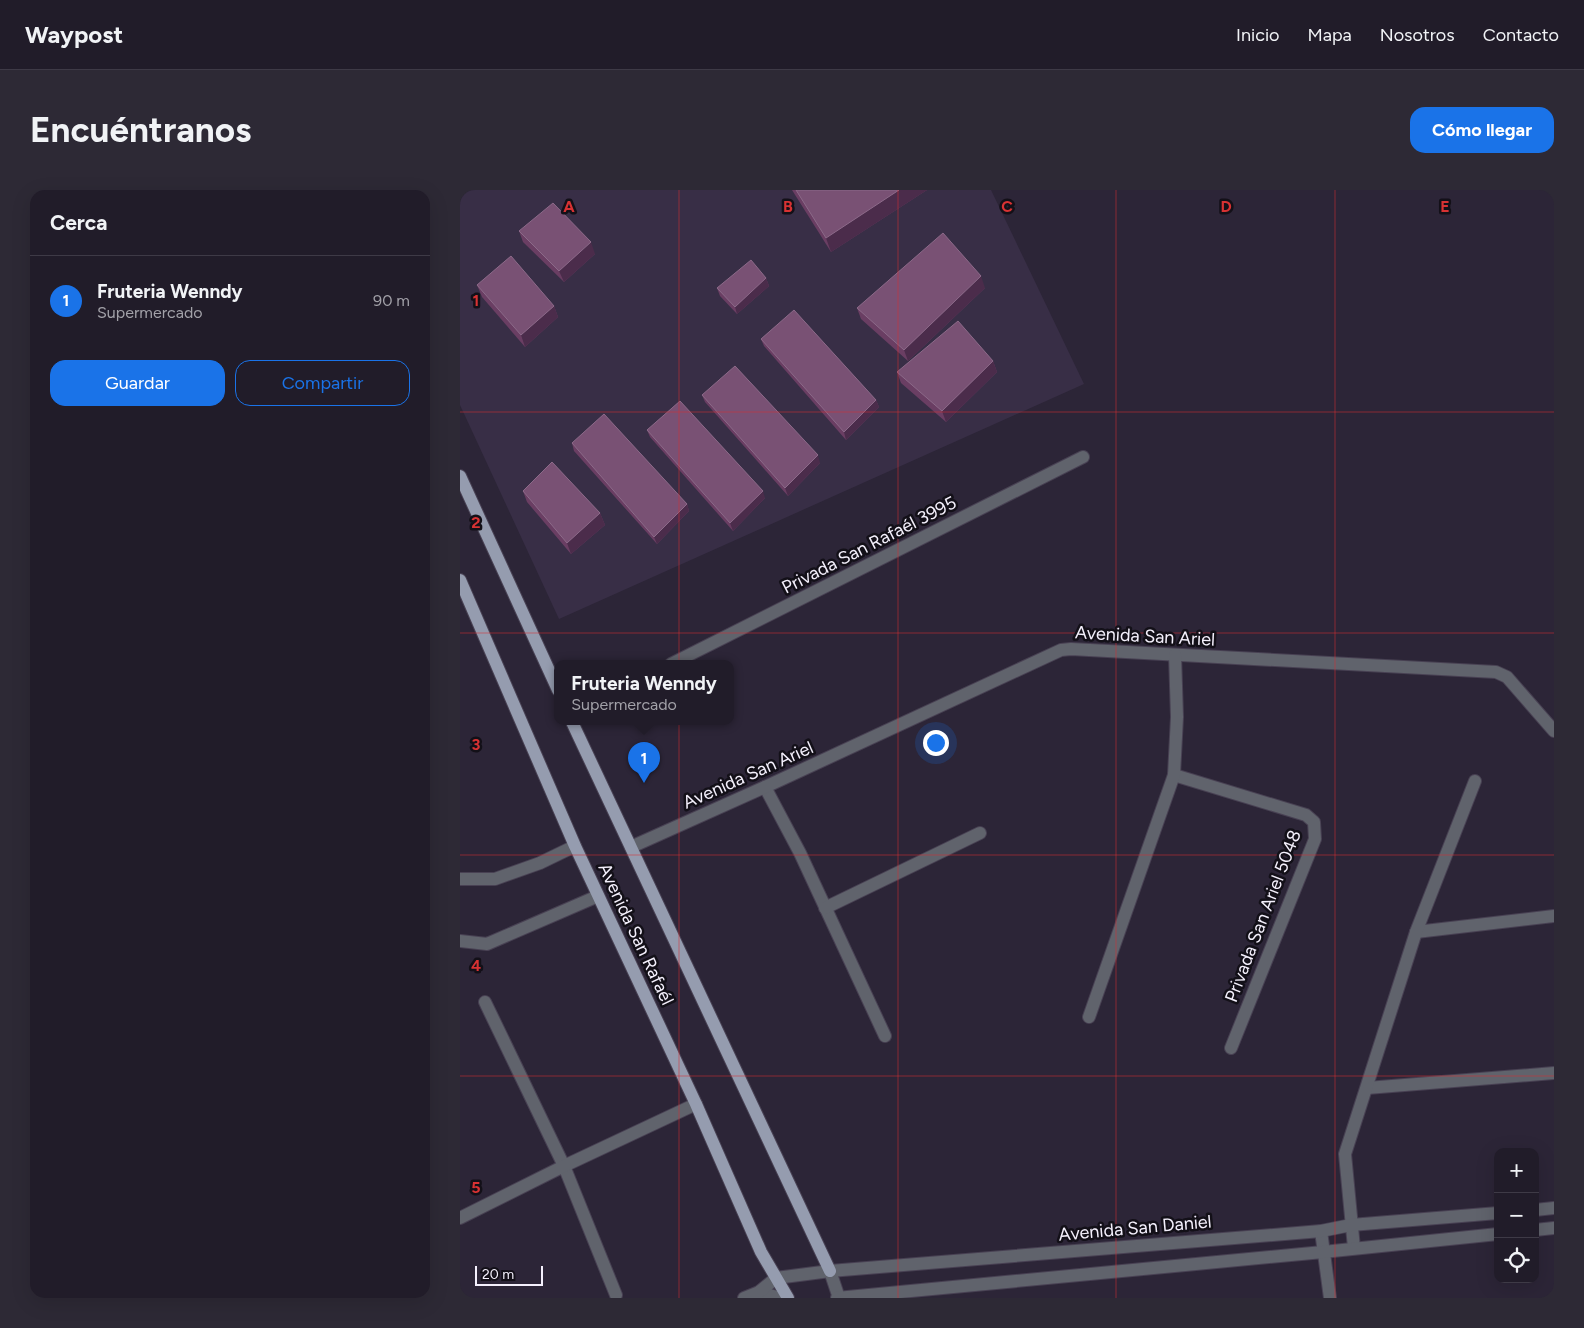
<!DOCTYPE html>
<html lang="es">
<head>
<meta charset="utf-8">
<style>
	body { margin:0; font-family:Figtree,sans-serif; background:#2d2935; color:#f1f3f6 }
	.controls { position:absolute; right:15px; bottom:15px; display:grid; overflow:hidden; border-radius:10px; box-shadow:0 5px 20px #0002 }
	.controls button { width:45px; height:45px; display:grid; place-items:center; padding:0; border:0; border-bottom:1px solid #3e3a46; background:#211c29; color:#f1f3f6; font:25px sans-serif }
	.scale { position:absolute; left:15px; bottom:12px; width:68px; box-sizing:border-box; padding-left:5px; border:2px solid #f4f0fc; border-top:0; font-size:14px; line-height:18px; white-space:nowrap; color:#f4f0fc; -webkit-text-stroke:4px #131018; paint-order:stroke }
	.you { position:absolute; left:475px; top:552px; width:18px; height:18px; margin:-12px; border:4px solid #fff; border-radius:50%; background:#1a73e8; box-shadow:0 0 0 8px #1a73e833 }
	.badge { display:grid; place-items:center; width:32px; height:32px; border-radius:50%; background:#1a73e8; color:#fff; font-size:16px; font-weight:700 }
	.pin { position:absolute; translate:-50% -41px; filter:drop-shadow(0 1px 2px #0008) }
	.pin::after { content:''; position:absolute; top:26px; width:18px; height:15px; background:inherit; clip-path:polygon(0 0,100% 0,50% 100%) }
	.popup { position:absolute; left:94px; top:470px; width:180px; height:65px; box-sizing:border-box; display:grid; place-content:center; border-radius:10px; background:#211c29; filter:drop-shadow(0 1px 4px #0005); font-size:16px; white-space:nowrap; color:#a2a1a8 }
	.popup b { font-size:19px; color:#f1f3f6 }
	.popup::after { content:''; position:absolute; left:50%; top:100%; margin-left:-10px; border:10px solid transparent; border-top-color:#211c29 }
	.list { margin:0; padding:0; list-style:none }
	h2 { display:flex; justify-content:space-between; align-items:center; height:65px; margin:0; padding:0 20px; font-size:21px }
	h2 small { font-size:16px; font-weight:400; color:#a2a1a8 }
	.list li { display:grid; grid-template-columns:32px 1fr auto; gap:15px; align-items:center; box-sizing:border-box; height:90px; padding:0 20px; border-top:1px solid #3e3a46 }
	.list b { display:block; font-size:19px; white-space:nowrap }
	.list p { margin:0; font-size:16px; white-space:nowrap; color:#a2a1a8 }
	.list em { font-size:16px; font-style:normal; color:#a2a1a8 }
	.actions { display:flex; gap:10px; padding:15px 20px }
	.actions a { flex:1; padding:11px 0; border:1px solid #1a73e8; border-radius:15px; text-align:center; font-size:18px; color:#1a73e8 }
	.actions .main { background:#1a73e8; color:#fff }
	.icon { flex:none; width:28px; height:28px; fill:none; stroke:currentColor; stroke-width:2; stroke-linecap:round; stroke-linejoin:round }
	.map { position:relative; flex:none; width:1094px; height:1108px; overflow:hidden; border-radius:15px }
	header { display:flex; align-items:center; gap:30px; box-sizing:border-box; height:70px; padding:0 25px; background:#211c29; border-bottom:1px solid #3e3a46 }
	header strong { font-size:24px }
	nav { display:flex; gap:28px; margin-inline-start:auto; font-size:18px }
	.intro { display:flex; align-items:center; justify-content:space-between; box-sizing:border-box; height:120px; padding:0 30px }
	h1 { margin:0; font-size:35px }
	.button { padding:12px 22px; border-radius:15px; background:#1a73e8; color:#fff; font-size:18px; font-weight:700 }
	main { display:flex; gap:30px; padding:0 30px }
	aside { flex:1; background:#211c29; border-radius:15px; box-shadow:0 5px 20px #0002 }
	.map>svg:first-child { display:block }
</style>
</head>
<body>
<header>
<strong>Waypost</strong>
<nav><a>Inicio</a><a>Mapa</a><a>Nosotros</a><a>Contacto</a></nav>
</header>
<div class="intro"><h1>Encuéntranos</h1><a class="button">Cómo llegar</a></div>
<main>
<aside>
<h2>Cerca<small></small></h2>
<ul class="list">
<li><span class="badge">1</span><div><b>Fruteria Wenndy</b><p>Supermercado</p></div><em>90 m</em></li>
</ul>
<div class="actions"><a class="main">Guardar</a><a>Compartir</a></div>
</aside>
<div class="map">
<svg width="1094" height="1108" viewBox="0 0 1094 1108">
	<rect width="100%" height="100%" fill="#2c2537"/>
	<!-- built -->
	<polygon fill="#382e46" points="0,0 531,0 624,194 99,429 0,215"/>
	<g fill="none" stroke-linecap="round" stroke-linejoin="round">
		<defs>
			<g id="minor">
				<polyline points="211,474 623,267"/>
				<polyline points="714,585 846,625 854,632 855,649 771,858"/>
				<polyline points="305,597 340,663 425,846"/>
				<polyline points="171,657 305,597 601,460 611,459 1036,482 1047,487 1094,541"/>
				<polyline points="0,689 35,689 80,673 115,656"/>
				<polyline points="365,718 520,643"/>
				<polyline points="956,742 1094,726"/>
				<polyline points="0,751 27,754 138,706"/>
				<polyline points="25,812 104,976 156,1105"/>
				<polyline points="629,827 714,585 717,527 715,465"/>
				<polyline points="907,898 1094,883"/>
				<polyline points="1075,1020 1094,1018"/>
				<polyline points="0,1028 104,976 236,914"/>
				<polyline points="1075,1040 1094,1038"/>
				<polyline points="861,1041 870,1108"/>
				<polyline points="894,1058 885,964 956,742 1015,591"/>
				<polyline points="370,1081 379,1108"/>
				<polyline points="299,1102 320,1108"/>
				<polyline points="284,1108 299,1102 316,1088 370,1081 861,1041 891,1035 1038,1023"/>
				<polyline points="377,1108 863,1062 1038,1044"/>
			</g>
			<g id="major">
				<polyline points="0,286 98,500"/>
				<polyline points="0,390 115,656 236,914 301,1062 328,1108"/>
				<polyline points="112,532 370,1081"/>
			</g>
		</defs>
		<!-- minor casing -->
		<use href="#minor" stroke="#484153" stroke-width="14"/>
		<!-- major casing -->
		<use href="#major" stroke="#484153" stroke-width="14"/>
		<!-- minor -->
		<use href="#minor" stroke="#60636c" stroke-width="12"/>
		<!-- major -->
		<use href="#major" stroke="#959caf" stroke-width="12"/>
	</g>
	<!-- wall -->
	<g fill="#6a3e63">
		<polygon points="332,0 467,0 371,62"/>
		<polygon points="59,41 135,64 104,92 63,52"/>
		<polygon points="306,88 309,96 277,124 260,106 257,98"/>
		<polygon points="17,95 94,116 98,127 65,157 22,107"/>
		<polygon points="525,98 448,171 401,129 397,118"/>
		<polygon points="301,149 416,210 419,217 386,250 304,156"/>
		<polygon points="533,171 537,182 486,232 441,193 437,182"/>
		<polygon points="242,205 360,273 328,306 245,212"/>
		<polygon points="187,240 305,308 273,341 190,247"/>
		<polygon points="112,253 227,314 229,321 197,354 114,261"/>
		<polygon points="63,301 140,323 145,335 111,364 67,312"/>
	</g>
	<!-- shaded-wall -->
	<g fill="#4b2c4b">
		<polygon points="439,0 467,0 371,62 366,48"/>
		<polygon points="131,52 135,64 104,92 99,81"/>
		<polygon points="521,86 525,98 448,171 444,160"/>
		<polygon points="306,88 309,96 277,124 275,117"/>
		<polygon points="94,116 98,127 65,157 61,145"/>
		<polygon points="533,171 537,182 486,232 482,221"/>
		<polygon points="416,210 419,217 386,250 384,242"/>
		<polygon points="358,265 360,273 328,306 325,298"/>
		<polygon points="303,301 305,308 273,341 270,333"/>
		<polygon points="227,314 229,321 197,354 194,347"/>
		<polygon points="140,323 145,335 111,364 107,353"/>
	</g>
	<!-- building -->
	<g fill="#795174" stroke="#8c6a89">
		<polygon points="336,0 439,0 366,48"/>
		<polygon points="93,13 131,52 99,81 59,41"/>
		<polygon points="483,43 521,86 444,160 397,118"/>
		<polygon points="51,66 94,116 61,145 17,95"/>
		<polygon points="291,70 306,88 275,117 257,98"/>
		<polygon points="334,120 416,210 384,242 301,149"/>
		<polygon points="498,131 533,171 482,221 437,182"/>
		<polygon points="275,176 358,265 325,298 242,205"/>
		<polygon points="220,211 303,301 270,333 187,240"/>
		<polygon points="144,224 227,314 194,347 112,253"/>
		<polygon points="92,272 140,323 107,353 63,301"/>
	</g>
	<!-- grid -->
	<path fill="none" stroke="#d83233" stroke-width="1" stroke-opacity="0.55" d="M219 0V1108M438 0V1108M656 0V1108M875 0V1108M0 222H1094M0 443H1094M0 665H1094M0 886H1094"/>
	<g text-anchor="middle" stroke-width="5" stroke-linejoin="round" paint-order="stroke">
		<!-- street labels -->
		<g font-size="18" fill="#f4f0fc" stroke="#131018">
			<text transform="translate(409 355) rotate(-27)" y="6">Privada San Rafaél 3995</text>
			<text transform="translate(685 446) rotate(3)" y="6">Avenida San Ariel</text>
			<text transform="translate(288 585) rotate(-24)" y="6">Avenida San Ariel</text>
			<text transform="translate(803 726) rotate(-69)" y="6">Privada San Ariel 5048</text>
			<text transform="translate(176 744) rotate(65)" y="6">Avenida San Rafaél</text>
			<text transform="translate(675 1038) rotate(-5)" y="6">Avenida San Daniel</text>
		</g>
	</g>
	<g font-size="16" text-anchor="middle" font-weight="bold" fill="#d83233" stroke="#131018" stroke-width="5" stroke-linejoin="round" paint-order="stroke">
		<text x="109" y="22">A</text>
		<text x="328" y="22">B</text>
		<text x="547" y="22">C</text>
		<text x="766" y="22">D</text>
		<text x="985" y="22">E</text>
		<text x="16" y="116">1</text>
		<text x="16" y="338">2</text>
		<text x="16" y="560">3</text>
		<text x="16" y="781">4</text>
		<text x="16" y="1003">5</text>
	</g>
</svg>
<div class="controls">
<button>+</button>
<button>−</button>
<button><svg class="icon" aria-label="locate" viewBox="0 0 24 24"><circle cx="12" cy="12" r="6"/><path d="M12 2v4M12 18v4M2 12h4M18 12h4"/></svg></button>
</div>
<div class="scale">20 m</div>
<div class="you"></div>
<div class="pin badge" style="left:184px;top:593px">1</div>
<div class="popup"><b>Fruteria Wenndy</b>Supermercado</div>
</div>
</main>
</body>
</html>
